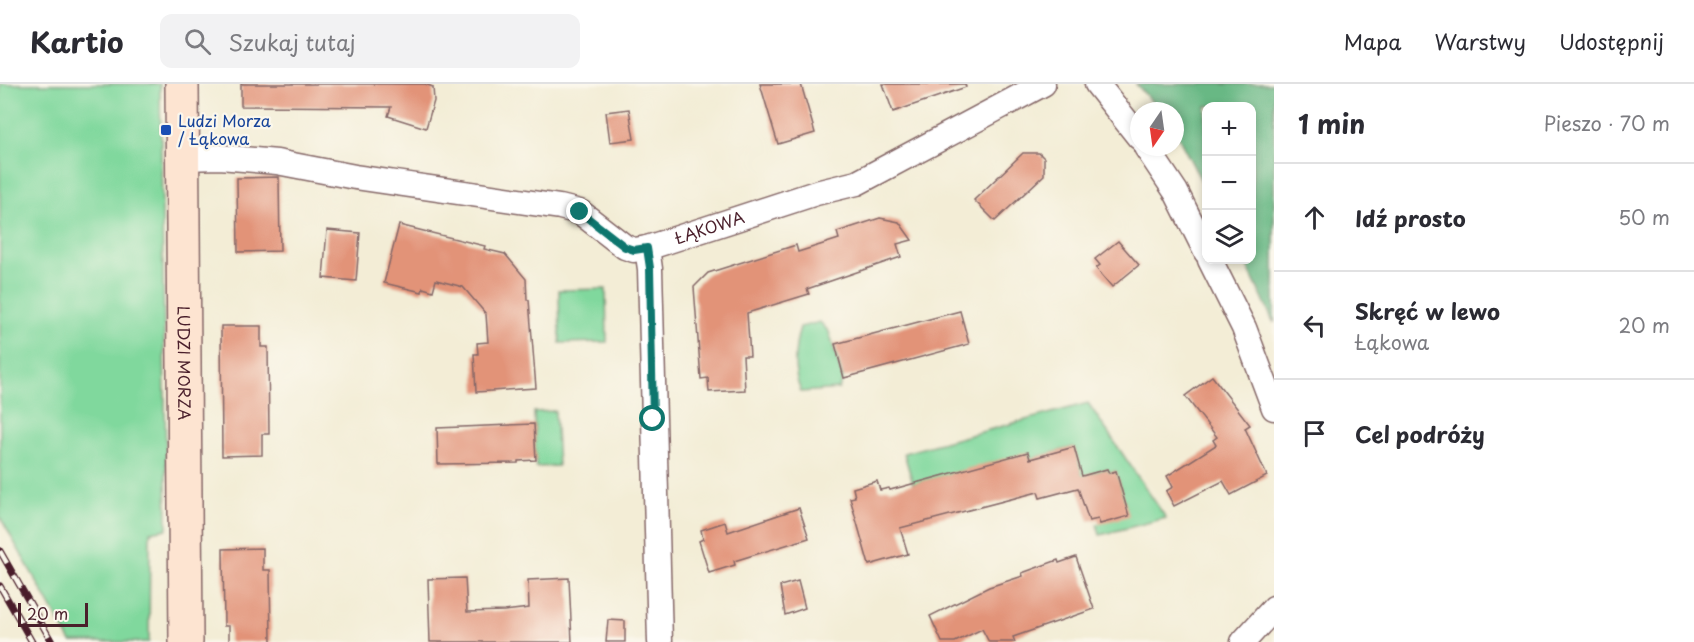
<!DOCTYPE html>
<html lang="pl">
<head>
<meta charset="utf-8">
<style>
	body { margin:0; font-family:"Playpen Sans",sans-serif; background:#f2f2f3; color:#2b2b33 }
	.controls { position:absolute; right:18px; top:18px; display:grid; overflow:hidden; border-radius:12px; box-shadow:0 3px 9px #0003 }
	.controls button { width:54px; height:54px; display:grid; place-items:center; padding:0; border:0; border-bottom:2px solid #e1e1e2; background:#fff; color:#2b2b33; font:30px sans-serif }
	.compass { position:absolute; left:1130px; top:18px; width:54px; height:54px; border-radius:50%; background:#fff; box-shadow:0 3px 9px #0003; rotate:193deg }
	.scale { position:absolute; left:18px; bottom:15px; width:70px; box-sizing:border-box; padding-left:6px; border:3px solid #4a1f2b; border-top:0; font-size:16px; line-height:21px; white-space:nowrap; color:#4a1f2b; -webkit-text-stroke:4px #fbf7ec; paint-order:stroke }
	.stop { position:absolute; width:18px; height:18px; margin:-14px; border:4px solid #0f766e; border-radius:50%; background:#fff }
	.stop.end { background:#0f766e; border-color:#fff; box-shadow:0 2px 6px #0008 }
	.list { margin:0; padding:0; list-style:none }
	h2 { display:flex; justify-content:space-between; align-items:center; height:78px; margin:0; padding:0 24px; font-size:26px }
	h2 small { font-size:20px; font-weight:400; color:#7c7c81 }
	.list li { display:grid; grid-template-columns:39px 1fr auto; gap:18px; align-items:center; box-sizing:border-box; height:108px; padding:0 24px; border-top:2px solid #e1e1e2 }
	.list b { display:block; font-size:22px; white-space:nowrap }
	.list p { margin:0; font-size:20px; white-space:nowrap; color:#7c7c81 }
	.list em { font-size:20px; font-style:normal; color:#7c7c81 }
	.icon { flex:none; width:33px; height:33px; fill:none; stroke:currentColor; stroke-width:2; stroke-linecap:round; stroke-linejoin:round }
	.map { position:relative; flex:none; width:1274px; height:558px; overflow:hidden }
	header { display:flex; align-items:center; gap:36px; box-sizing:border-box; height:84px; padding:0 30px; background:#fff; border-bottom:2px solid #e1e1e2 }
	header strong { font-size:28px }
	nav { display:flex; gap:33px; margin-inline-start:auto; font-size:21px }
	.search { width:420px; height:54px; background:#f2f2f3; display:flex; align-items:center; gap:15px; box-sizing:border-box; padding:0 21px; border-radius:12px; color:#7c7c81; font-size:22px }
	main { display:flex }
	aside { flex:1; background:#fff }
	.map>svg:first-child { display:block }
</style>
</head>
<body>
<header>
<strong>Kartio</strong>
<div class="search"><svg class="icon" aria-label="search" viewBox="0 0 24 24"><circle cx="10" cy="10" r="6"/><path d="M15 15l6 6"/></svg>Szukaj tutaj</div>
<nav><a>Mapa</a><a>Warstwy</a><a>Udostępnij</a></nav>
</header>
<main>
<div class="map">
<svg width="1274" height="558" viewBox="0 0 1274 558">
	<rect width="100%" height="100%" fill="#fbf7ec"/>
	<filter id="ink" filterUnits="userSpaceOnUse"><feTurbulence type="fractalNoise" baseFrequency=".0167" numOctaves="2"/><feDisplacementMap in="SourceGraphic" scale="12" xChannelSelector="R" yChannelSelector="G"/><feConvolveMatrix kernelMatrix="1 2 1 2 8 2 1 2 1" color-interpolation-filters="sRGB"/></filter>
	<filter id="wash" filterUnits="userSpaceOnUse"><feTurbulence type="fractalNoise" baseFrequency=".008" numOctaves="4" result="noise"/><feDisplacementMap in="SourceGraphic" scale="24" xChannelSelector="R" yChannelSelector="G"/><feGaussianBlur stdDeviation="1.35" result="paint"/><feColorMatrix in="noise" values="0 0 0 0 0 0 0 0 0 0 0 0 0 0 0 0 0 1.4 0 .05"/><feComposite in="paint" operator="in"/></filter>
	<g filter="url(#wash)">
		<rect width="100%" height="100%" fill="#f3edd6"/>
		<!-- green -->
		<g fill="#80d89d" stroke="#657c64" stroke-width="1.5">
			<polygon points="0,0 160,0 167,445 150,448 149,558 71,558 0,433"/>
			<polygon points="606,205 607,258 560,259 559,206"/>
			<path d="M820 238 829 248 843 295 839 305 801 308C792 286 794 265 800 243Z"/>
			<polygon points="1088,319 1166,434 1100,451 1097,440 1128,431 1116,387 1109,389 1107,385 1089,390 1083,396 1074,363 1030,375 1028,369 913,400 904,369"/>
			<polygon points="555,327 558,382 536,383 534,328"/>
		</g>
		<!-- forest -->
		<polygon fill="#68b884" stroke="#596c58" stroke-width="1.5" points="1136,0 1274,0 1274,239 1244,176 1252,176 1252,22 1206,22 1206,106 1175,47 1175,27 1160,27"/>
		<g id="blocks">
			<!-- building -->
			<g fill="#e29378">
				<polygon points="241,0 425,0 433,3 434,17 426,44 388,32 391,23 241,22"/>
				<polygon points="760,0 801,0 815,49 778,60"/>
				<polygon points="883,0 965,0 966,3 893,28"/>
				<polygon points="629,25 634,55 610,58 606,28"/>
				<polygon points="1023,69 1039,69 1044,74 1044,91 995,137 974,116"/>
				<polygon points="279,93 280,167 238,168 237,94"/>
				<polygon points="880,134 899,138 912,156 897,160 901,173 807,205 809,210 747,229 750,272 743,272 745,306 709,308 708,294 701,295 694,203 708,189 796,161 798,168 839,155 837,148"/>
				<polygon points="399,141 485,162 484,165 505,170 526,195 527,216 529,216 536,304 476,308 474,270 478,270 477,259 488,258 486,230 463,203 436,196 433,207 423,204 422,208 384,199"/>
				<polygon points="327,146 360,149 356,197 323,194"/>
				<polygon points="1118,157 1139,181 1112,203 1096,184 1100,181 1095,175"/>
				<polygon points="960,227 969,260 844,294 835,260"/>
				<polygon points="221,242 261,242 261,263 268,263 269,350 262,350 262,371 222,372"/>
				<polygon points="1212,292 1250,341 1245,344 1267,392 1231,411 1223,397 1174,422 1166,407 1173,403 1167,392 1216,361 1213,356 1217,353 1185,312"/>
				<polygon points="534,340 536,376 518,377 518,379 438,380 437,344"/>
				<polygon points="1074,363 1082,392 1107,385 1109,389 1116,387 1129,432 1100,440 1098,435 1089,437 1078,404 1040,414 1038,408 900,444 908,470 869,481 850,414 855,413 853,404 877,397 880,406 889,404 890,406 1028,368 1030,375"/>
				<polygon points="799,424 809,454 734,477 735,481 709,489 699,457 703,455 701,446 725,438 728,448"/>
				<polygon points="263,464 263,486 270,486 271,558 229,558 229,542 224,542 223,465"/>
				<polygon points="1076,473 1094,525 1013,553 1015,558 989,558 982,545 955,558 942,558 930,532 989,503 1023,492 1022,489 1058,476 1059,479"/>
				<polygon points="465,494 467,528 504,527 529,524 528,496 569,494 572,558 430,558 428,495"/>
				<polygon points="798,497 805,524 785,531 780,502"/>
				<polygon points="608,536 625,537 625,558 606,558"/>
			</g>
		</g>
	</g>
	<g filter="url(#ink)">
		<use href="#blocks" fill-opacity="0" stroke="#856767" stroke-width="1.5"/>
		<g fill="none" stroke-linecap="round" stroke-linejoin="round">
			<defs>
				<g id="street">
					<polyline points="1097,0 1139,53"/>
					<polyline points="1146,63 1176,108 1206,168"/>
					<path id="s1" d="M184 74 220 73 277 78 355 93 560 123 580 128 625 163 634 166 647 164 816 109 857 99 1043 0"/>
					<polyline points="647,164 650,185 660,558"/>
					<polyline points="1210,176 1244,244 1274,324"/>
					<polyline points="1243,558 1274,524"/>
				</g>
				<g id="secondary">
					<path id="s2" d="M182 0 186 558"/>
				</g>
			</defs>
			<!-- street casing -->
			<use href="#street" stroke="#856767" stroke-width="27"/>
			<!-- secondary casing -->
			<use href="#secondary" stroke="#856767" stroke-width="36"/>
			<!-- street -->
			<use href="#street" stroke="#fff" stroke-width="24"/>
			<!-- secondary -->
			<use href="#secondary" stroke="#fde4d1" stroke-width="33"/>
			<defs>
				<g id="rail">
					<polyline points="0,467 52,558"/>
					<polyline points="0,502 32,558"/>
				</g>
			</defs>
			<!-- rail casing -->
			<use href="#rail" stroke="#4a1f2b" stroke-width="7"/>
			<!-- rail -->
			<use href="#rail" stroke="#fbf7ec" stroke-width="4.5" stroke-dasharray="14" stroke-linecap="butt"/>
		</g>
	</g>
	<g fill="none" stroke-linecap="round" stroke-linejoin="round" filter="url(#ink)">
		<!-- route -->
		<polyline stroke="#0f766e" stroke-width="8" points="580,128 625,163 634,166 647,164 650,184 653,335"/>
	</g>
	<!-- markers -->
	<rect fill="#1a4fb4" stroke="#fbf7ec" stroke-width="2" x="160" y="40" width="12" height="12" rx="3"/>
	<g text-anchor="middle" stroke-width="4.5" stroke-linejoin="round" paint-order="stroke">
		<!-- transit labels -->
		<g font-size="16" fill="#164399" stroke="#fbf7ec" text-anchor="start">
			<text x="178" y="43">Ludzi Morza<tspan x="178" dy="18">/ Łąkowa</tspan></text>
		</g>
		<!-- street labels -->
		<g font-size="16" fill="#4a1f2b" stroke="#fbf7ec">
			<text dy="6" stroke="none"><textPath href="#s1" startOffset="546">ŁĄKOWA</textPath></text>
			<text dy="6" stroke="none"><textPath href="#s2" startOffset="279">LUDZI MORZA</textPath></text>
		</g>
	</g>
</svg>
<div class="controls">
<button>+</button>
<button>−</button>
<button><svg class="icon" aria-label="layers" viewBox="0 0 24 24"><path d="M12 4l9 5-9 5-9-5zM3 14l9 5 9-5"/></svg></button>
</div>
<svg class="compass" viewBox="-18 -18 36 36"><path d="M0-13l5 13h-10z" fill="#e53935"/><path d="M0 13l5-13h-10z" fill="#7c7c81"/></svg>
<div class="scale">20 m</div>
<div class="stop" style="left:653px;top:335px"></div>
<div class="stop end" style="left:580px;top:128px"></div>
</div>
<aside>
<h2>1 min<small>Pieszo · 70 m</small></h2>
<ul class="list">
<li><svg class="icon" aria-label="ahead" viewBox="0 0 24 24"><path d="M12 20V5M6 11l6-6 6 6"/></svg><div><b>Idź prosto</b></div><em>50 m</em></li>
<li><svg class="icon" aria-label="left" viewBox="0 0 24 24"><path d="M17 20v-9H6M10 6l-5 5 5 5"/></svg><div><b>Skręć w lewo</b><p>Łąkowa</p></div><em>20 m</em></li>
<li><svg class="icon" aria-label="arrive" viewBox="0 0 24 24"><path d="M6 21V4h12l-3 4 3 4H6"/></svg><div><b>Cel podróży</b></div></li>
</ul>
</aside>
</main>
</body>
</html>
